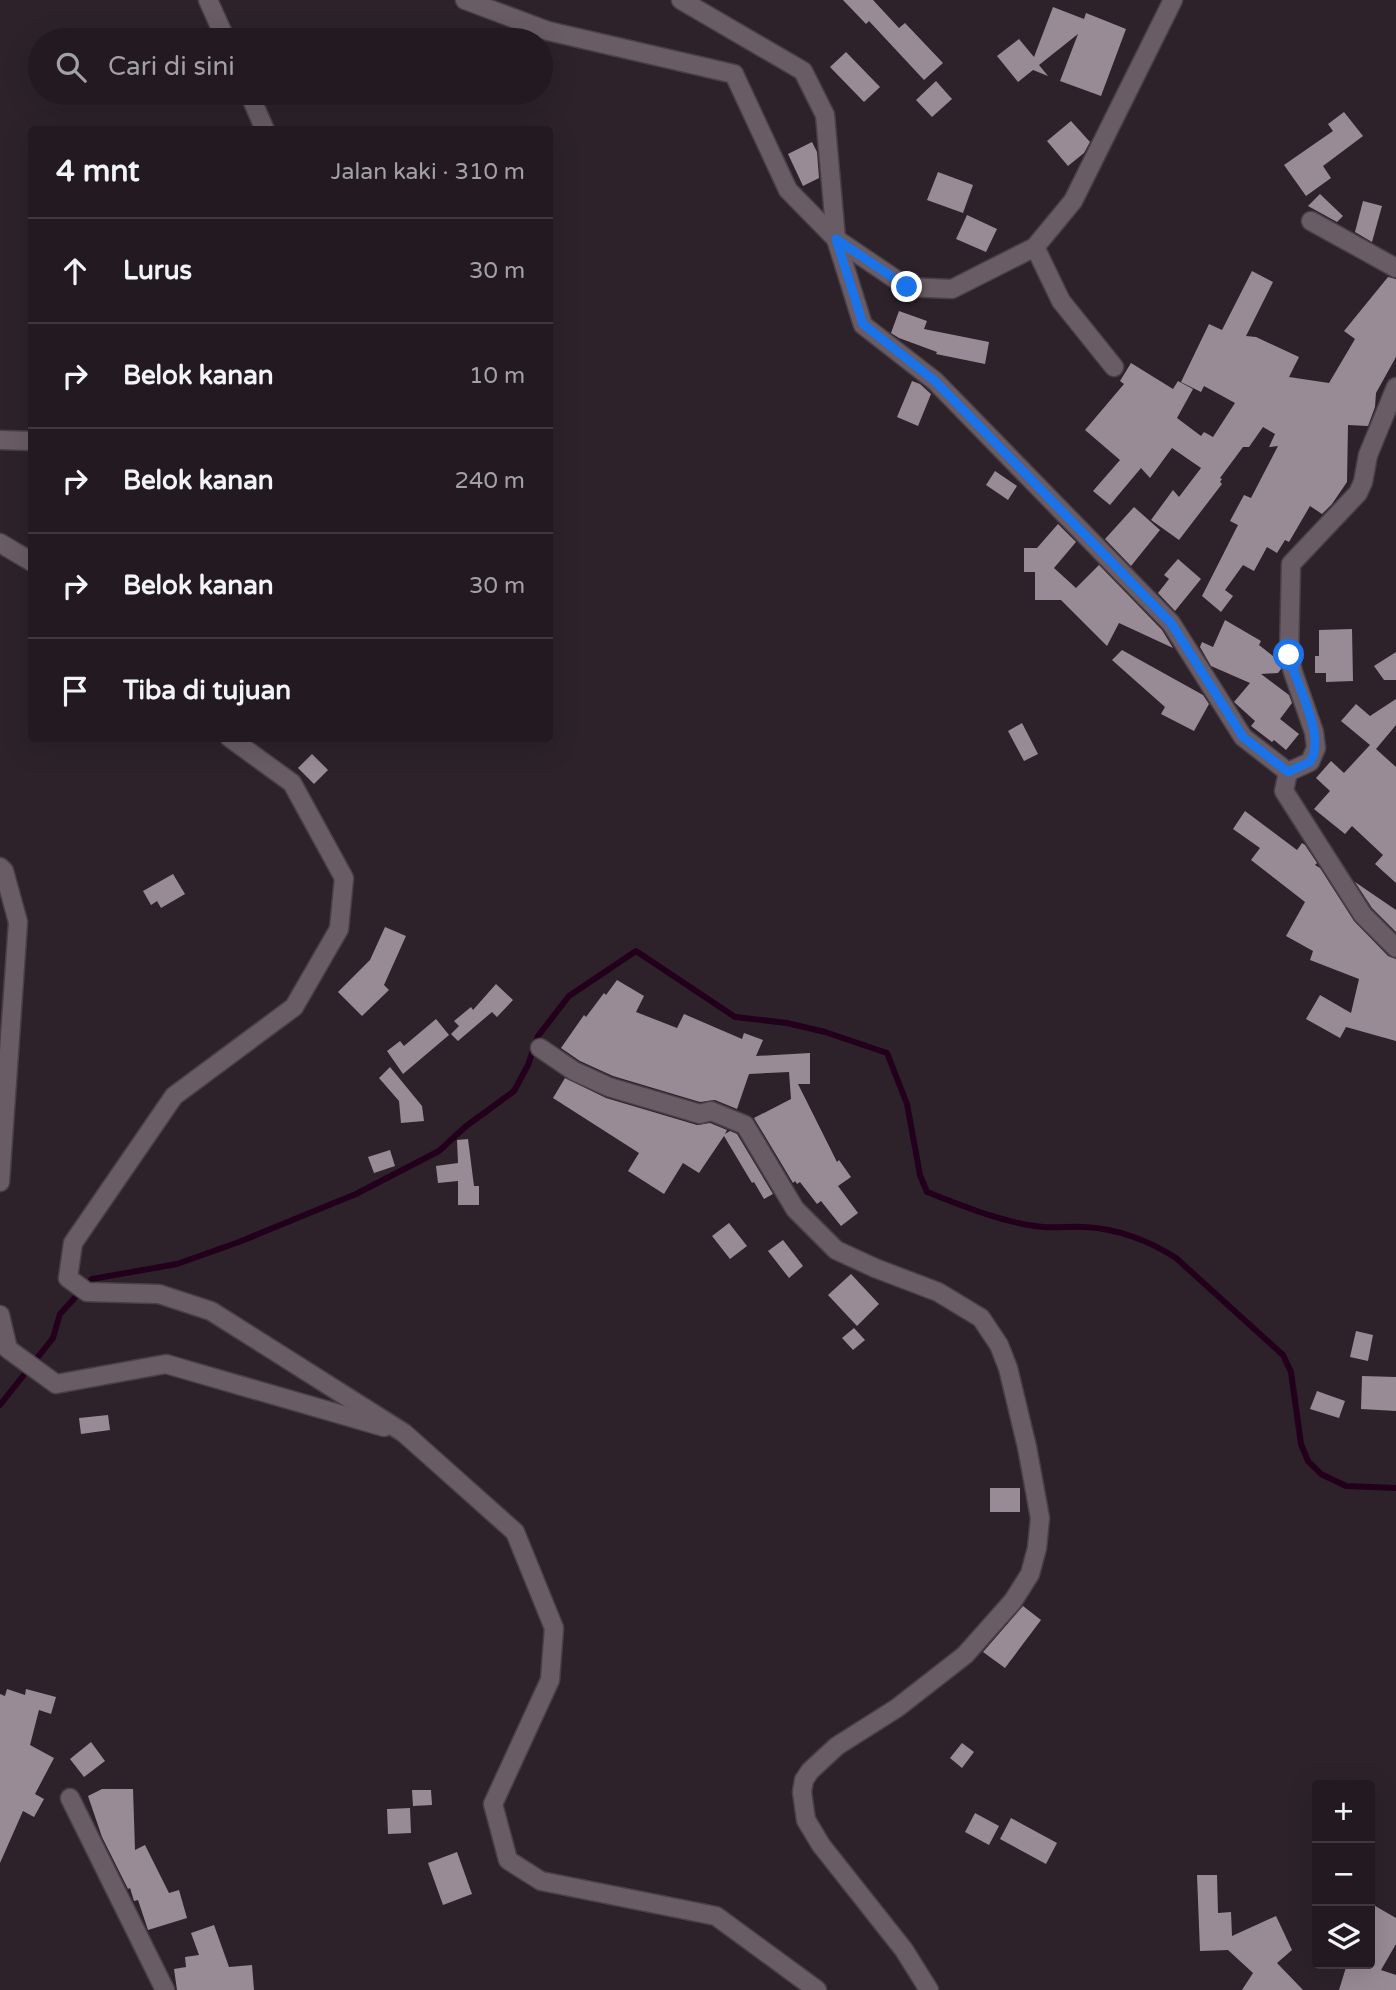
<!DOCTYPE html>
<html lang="id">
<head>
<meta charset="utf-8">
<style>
	body { margin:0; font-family:"Varela Round",sans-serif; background:#2e272d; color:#f1f3f6 }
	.controls { position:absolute; right:21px; bottom:21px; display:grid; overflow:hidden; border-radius:7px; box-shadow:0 7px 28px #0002 }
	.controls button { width:63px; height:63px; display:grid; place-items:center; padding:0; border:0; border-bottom:2px solid #3f383e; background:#221a20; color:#f1f3f6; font:35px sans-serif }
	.stop { position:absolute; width:21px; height:21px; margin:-16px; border:5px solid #1a73e8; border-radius:50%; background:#fff }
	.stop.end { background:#1a73e8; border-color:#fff; box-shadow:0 2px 7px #0008 }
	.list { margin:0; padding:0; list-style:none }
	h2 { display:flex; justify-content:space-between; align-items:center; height:91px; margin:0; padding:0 28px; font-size:30px }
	h2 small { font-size:23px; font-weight:400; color:#a2a1a5 }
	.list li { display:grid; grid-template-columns:46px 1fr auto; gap:21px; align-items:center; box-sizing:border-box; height:105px; padding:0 28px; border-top:2px solid #3f383e }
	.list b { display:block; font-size:26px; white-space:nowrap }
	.list em { font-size:23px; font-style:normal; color:#a2a1a5 }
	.icon { flex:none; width:38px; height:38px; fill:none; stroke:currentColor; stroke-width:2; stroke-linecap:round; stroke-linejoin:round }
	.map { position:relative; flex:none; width:1396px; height:1990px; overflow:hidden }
	.search { position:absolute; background:#221a20; box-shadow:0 7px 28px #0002; left:28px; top:28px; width:525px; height:77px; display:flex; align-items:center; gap:18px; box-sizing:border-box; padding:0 24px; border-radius:38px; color:#a2a1a5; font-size:26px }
	.panel { position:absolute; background:#221a20; box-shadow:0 7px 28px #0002; left:28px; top:126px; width:525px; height:616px; border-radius:7px }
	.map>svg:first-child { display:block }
</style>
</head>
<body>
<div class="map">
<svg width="1396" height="1990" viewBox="0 0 1396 1990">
	<rect width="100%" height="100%" fill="#2d222a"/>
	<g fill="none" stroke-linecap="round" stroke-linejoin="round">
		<!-- stream -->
		<path stroke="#22001c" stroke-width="6" d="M0 1405 53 1338 60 1314 92 1279 177 1264 239 1242 356 1194 439 1151 465 1127 514 1091 528 1065 538 1036 569 996 636 951 735 1017 787 1023 825 1032 887 1053 907 1104 920 1175 927 1192C961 1205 998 1221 1035 1226 1051 1229 1068 1226 1084 1227 1116 1228 1150 1241 1176 1258L1283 1355 1291 1372 1301 1444 1308 1461 1321 1474 1346 1486 1396 1488"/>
	</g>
	<!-- building -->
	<g fill="#998b95">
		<polygon points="843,0 873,0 899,28 905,23 943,63 924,80 869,21 866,24"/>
		<polygon points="1053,7 1084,19 1086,13 1126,29 1101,96 1060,81 1078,34 1039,65 1048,76 1033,70 1018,82 997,56 1019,39 1034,57"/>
		<polygon points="846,52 880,87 864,102 830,67"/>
		<polygon points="936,81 952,99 932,117 916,100"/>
		<polygon points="1344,112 1363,136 1323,166 1331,178 1306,196 1284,165 1333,131 1328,124"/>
		<polygon points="1071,121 1090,142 1084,153 1068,166 1047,141"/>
		<polygon points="812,142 817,152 819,178 803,186 788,154"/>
		<polygon points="938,172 973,185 963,213 927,200"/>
		<polygon points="1320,194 1343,216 1337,222 1308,206"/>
		<polygon points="1363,201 1382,206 1372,242 1355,232"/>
		<polygon points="967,215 997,229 986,252 956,239"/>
		<polygon points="1252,271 1273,282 1246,336 1256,337 1299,357 1289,377 1329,383 1355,339 1344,331 1388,277 1396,279 1396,357 1376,393 1375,407 1368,426 1348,425 1347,482 1332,504 1322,514 1310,506 1289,542 1285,540 1277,553 1267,547 1254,571 1243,565 1225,590 1233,596 1221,612 1202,596 1238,525 1230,521 1244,495 1251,498 1278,446 1269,447 1275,434 1263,427 1249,447 1243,447 1220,478 1222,479 1220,482 1222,484 1179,540 1151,520 1173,490 1179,497 1201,468 1172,448 1150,478 1141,468 1110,505 1093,491 1120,460 1085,430 1124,384 1120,381 1131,363 1173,389 1178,381 1193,389 1177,418 1201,436 1204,432 1213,437 1235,403 1204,386 1201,392 1181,382 1209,324 1222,330"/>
		<polygon points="899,311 927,321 924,329 989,342 985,364 936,354 937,352 899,338 891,333"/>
		<polygon points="912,381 920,384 931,394 918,426 897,417"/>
		<polygon points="995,471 1017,486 1008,500 986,485"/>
		<polygon points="1134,507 1160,530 1131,566 1105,539"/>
		<polygon points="1058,524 1076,542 1054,568 1076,588 1099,565 1162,630 1173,648 1119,623 1107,646 1061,600 1035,600 1035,572 1024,572 1024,548 1037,548"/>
		<polygon points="1178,559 1201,579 1175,611 1158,593 1169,579 1164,575"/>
		<polygon points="1225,620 1261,641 1259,645 1278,660 1281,669 1278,673 1261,674 1289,695 1292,703 1280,719 1299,734 1286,750 1274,740 1272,742 1251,726 1255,721 1234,702 1250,683 1211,666 1200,647 1202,642 1213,647"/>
		<polygon points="1352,629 1353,681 1326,682 1326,673 1315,673 1315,656 1319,656 1319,630"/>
		<polygon points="1122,650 1203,695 1209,704 1194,731 1161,714 1165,707 1112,660"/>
		<polygon points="1396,652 1396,680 1384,680 1374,666"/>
		<polygon points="1396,699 1396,725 1376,749 1396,767 1396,883 1375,864 1383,855 1352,826 1345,834 1314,809 1330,791 1316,778 1331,761 1344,773 1370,745 1341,721 1356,704 1370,716"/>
		<polygon points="1022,723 1038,754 1024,761 1008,731"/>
		<polygon points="312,754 328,770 314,784 298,768"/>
		<polygon points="1245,811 1297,850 1302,843 1305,845 1317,863 1315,865 1320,868 1354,921 1388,956 1396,959 1396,1041 1346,1027 1340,1038 1306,1019 1320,995 1351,1013 1359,979 1310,960 1313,951 1286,936 1305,902 1251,860 1260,848 1233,829"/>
		<polygon points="173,874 185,894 161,908 157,901 151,905 143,891"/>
		<polygon points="1355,882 1396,910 1396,932 1372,908"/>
		<polygon points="385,927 406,936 384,985 389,990 362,1016 338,992 370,960"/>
		<polygon points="617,980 644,996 636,1012 677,1028 684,1014 742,1039 744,1033 763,1040 756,1056 810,1053 810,1084 798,1084 837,1162 839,1160 851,1177 838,1186 858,1213 841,1226 821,1201 817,1204 800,1182 797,1184 795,1181 793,1183 754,1118 791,1099 789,1072 749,1074 737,1109 715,1100 700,1102 613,1076 580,1061 561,1048 584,1015 586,1017 604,993 606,995"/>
		<polygon points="496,984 513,1000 497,1017 492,1012 458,1041 451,1034 459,1026 454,1021 471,1007 473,1010"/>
		<polygon points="436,1019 449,1035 403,1074 387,1051 400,1041 404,1046"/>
		<polygon points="390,1067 422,1106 424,1121 401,1123 399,1101 379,1078"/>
		<polygon points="565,1078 606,1098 697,1125 710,1123 727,1130 725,1134 730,1131 737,1134 773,1194 764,1199 754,1182 752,1183 724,1136 699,1173 683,1163 664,1194 628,1171 639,1153 553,1098"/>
		<polygon points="468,1139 474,1186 479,1186 479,1205 458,1205 458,1181 438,1183 436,1166 458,1163 457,1140"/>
		<polygon points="390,1150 395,1166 374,1173 368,1157"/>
		<polygon points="729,1223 747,1246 730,1259 712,1236"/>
		<polygon points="783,1240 803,1266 789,1278 768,1251"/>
		<polygon points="851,1274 879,1304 857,1326 828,1295"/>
		<polygon points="854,1328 865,1340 853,1350 842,1338"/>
		<polygon points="1356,1331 1373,1335 1368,1361 1350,1357"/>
		<polygon points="1362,1376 1396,1377 1396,1411 1361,1409"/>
		<polygon points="1317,1391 1345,1401 1339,1418 1310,1409"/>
		<polygon points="108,1415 110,1430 81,1434 79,1418"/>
		<rect x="990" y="1488" width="30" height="24"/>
		<polygon points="1023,1606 1041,1620 1005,1668 983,1652"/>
		<polygon points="7,1689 25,1695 26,1689 56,1697 51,1714 39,1710 30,1745 54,1758 35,1794 44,1799 34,1817 23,1811 0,1863 0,1694 5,1696"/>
		<polygon points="91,1742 105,1761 84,1777 70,1759"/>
		<polygon points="962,1743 974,1752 962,1768 950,1758"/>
		<polygon points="102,1789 133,1789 135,1850 145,1845 169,1893 179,1890 187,1918 148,1930 138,1900 134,1901 130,1888 128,1889 102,1837 88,1796"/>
		<polygon points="412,1790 431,1790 432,1805 413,1806"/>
		<polygon points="410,1808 411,1833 388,1834 387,1809"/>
		<polygon points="975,1813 999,1826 989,1845 965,1832"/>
		<polygon points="1011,1818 1057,1843 1046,1864 1000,1839"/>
		<polygon points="457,1852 472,1894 443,1905 428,1863"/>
		<polygon points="1197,1875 1217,1875 1218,1913 1231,1912 1232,1936 1276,1916 1292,1950 1277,1963 1303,1990 1242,1990 1253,1973 1228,1950 1200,1951"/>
		<polygon points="1370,1903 1396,1918 1396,1944 1381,1970 1396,1975 1396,1990 1339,1990 1347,1964 1370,1964"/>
		<polygon points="214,1925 229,1967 252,1965 254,1990 177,1990 174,1969 186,1967 185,1957 199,1955 191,1933"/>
	</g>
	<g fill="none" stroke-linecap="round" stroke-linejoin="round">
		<defs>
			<g id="street">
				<polyline points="208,0 226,40"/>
				<polyline points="465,0 548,31 734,74 788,190 836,239 907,287 952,289 1035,247 1073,201 1173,0"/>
				<polyline points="681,0 803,71 825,115 836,239 863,325 935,381 1171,623 1243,737 1288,772 1284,791 1363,915 1396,948"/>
				<polyline points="249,93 265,130"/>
				<polyline points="1311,221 1396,268"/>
				<polyline points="1035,247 1061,301 1114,367"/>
				<polyline points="0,440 32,441"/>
				<polyline points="0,543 32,562"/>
				<polyline points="230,738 292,783 344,878 339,929 294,1007 174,1096 73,1243 68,1278 87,1292 159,1294 211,1311 404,1433 515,1532 554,1628 550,1680 493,1804 508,1860 541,1881 716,1916 817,1990"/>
				<polyline points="1288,772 1310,762 1316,748 1314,732 1293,672 1289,655 1291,564 1358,493 1363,482 1368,455 1396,387"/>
				<polyline points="0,867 4,871 18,922 0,1182"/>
				<polyline points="540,1048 574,1071 609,1087 700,1114 711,1111 745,1125 795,1209 836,1250 875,1268 938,1292 981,1318 999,1345 1008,1368 1027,1447 1040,1518 1037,1548 1030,1574 1013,1601 965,1655 897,1708 837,1746 810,1771 804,1780 802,1792 806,1820 821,1845 904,1950 929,1990"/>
				<polyline points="0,1315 8,1349 56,1384 166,1364 384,1427"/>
				<polyline points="70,1798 165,1990"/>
			</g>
		</defs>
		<!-- street casing -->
		<use href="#street" stroke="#494047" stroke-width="21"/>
		<!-- street -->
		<use href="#street" stroke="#695c65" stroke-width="18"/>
	</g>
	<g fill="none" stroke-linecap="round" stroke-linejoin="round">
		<!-- route -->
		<path stroke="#1a73e8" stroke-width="9" d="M907 287 836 239 863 324 935 381 1171 623 1243 737 1288 772 1310 762C1327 735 1295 684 1289 655"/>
	</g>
</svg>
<div class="controls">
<button>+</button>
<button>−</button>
<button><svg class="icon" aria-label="layers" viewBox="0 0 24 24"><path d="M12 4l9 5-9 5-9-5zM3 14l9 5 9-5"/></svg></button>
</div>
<div class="stop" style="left:1289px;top:655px"></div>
<div class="stop end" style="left:907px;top:287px"></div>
<div class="search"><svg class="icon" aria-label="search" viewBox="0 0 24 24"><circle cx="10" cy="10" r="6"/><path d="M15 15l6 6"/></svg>Cari di sini</div>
<section class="panel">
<h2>4 mnt<small>Jalan kaki · 310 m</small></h2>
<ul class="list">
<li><svg class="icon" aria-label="ahead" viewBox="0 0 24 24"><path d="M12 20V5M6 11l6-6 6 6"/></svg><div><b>Lurus</b></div><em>30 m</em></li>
<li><svg class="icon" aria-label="right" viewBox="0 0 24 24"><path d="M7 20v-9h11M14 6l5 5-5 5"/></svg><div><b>Belok kanan</b></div><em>10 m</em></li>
<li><svg class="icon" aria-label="right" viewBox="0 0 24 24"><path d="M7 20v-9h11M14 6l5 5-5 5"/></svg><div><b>Belok kanan</b></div><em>240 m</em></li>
<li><svg class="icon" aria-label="right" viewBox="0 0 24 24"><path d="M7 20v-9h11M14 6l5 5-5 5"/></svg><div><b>Belok kanan</b></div><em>30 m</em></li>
<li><svg class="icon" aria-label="arrive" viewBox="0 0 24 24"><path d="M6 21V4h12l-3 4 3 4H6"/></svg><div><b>Tiba di tujuan</b></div></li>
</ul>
</section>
</div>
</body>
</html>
